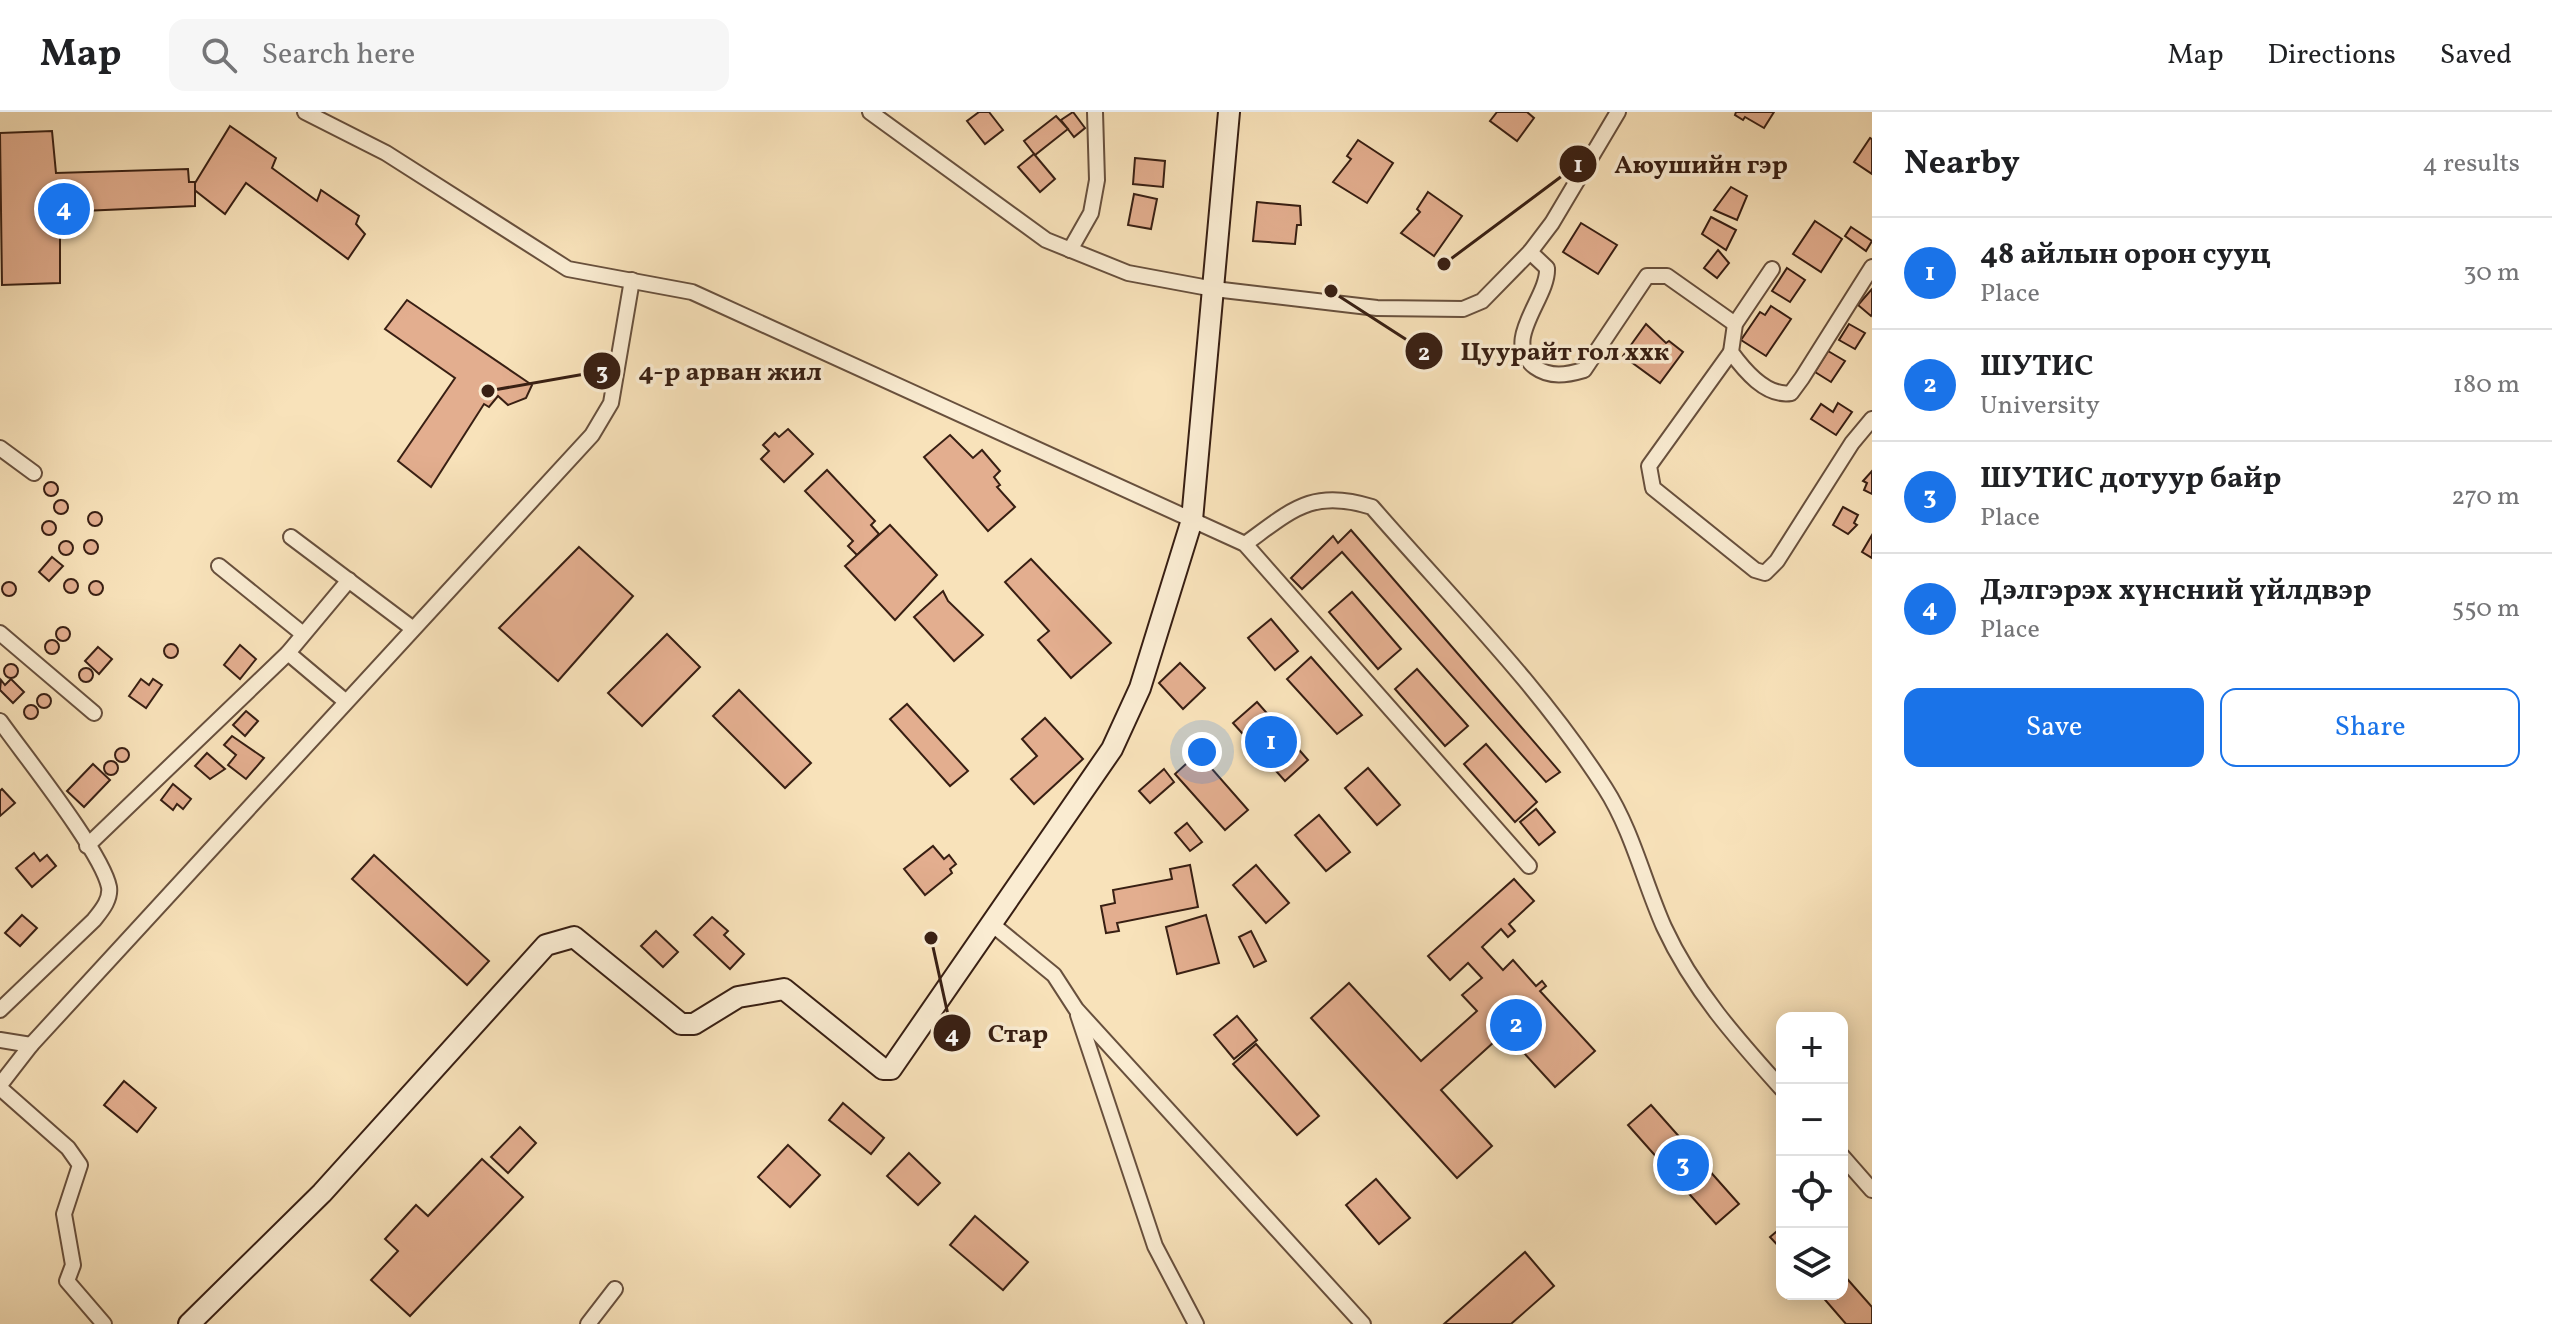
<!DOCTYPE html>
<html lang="en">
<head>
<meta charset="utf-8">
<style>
	body { margin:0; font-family:Vollkorn,serif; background:#f6f6f6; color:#202124 }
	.controls { position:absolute; right:24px; bottom:24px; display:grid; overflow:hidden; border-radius:16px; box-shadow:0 4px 20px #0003 }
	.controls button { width:72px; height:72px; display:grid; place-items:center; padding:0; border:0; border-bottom:2px solid #e0e0e0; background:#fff; color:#202124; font:40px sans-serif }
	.you { position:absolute; left:1202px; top:640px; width:28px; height:28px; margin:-20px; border:6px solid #fff; border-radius:50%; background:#1a73e8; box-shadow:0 0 0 12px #1a73e833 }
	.badge { display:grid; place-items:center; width:52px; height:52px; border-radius:50%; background:#1a73e8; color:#fff; font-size:26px; font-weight:700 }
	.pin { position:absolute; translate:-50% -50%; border:4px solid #fff; box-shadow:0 2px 8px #0006 }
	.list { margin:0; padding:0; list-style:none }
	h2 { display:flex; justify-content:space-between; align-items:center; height:104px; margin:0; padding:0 32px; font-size:34px }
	h2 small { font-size:26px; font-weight:400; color:#757577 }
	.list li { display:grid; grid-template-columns:52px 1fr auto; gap:24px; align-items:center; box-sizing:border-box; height:112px; padding:0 32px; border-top:2px solid #e0e0e0 }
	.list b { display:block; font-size:30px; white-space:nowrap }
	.list p { margin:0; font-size:26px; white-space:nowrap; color:#757577 }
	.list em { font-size:26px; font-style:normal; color:#757577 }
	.actions { display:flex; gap:16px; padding:24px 32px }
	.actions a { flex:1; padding:18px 0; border:2px solid #1a73e8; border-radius:16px; text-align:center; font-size:28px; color:#1a73e8 }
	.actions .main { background:#1a73e8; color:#fff }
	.icon { flex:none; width:44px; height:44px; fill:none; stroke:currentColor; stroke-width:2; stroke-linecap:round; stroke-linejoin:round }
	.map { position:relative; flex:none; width:1872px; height:1212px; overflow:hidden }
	header { display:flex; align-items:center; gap:48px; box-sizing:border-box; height:112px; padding:0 40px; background:#fff; border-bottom:2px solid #e0e0e0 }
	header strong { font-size:38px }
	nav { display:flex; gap:44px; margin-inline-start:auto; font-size:28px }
	.search { width:560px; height:72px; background:#f6f6f6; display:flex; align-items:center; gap:20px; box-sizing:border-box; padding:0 28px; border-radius:16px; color:#757577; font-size:30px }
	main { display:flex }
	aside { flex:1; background:#fff }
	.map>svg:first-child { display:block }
</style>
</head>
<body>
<header>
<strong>Map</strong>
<div class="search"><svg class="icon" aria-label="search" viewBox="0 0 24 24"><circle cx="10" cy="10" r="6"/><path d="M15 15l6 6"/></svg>Search here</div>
<nav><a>Map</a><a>Directions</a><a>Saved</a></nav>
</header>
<main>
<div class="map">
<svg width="1872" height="1212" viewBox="0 0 1872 1212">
	<rect width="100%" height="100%" fill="#f8e2ba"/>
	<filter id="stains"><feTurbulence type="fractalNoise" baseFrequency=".0025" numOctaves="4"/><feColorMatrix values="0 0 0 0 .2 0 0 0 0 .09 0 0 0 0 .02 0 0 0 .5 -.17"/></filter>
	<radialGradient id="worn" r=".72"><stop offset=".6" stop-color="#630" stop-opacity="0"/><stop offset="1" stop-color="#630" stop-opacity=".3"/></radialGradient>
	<!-- building -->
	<g fill="#e3ae8f" stroke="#381f13" stroke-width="2">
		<polygon points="979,0 989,0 1003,18 985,32 967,9"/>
		<polygon points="1073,0 1085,16 1074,25 1061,8"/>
		<polygon points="1497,0 1527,0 1534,6 1517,29 1490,9"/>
		<polygon points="1736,0 1774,0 1764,16 1745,5 1743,8 1735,3"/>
		<polygon points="1056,4 1068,17 1035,43 1024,29"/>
		<polygon points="230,14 276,46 272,56 317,89 321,78 359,104 356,112 365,122 348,147 246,71 225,102 192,76"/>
		<polygon points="52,19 56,61 188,57 189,70 195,70 195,94 60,100 60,171 2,173 0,21"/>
		<polygon points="1870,26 1872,27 1872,62 1854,50"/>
		<polygon points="1358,28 1393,51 1367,91 1333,70 1351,47 1347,44"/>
		<polygon points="1034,42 1055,67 1040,80 1018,55"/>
		<polygon points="1135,46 1165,49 1163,75 1133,72"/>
		<polygon points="1731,75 1747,84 1737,108 1714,98"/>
		<polygon points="1428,80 1462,104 1434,144 1401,121 1420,100 1417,97"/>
		<polygon points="1134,82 1157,87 1151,117 1128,113"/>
		<polygon points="1257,90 1300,94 1301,113 1297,113 1295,132 1253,129"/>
		<polygon points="1711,105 1736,118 1726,138 1702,122"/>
		<polygon points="1815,109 1842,127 1821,160 1793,142"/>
		<polygon points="1581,111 1617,133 1598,162 1563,140"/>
		<polygon points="1851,115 1872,129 1866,139 1845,124"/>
		<polygon points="1718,138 1729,151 1717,166 1704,156"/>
		<polygon points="1787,156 1805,168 1790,190 1772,179"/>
		<polygon points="1872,177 1872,202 1871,204 1858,193"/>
		<polygon points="407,188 532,273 526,286 508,293 498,284 489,295 484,292 431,375 398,349 455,266 385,217"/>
		<polygon points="1771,194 1791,207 1766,244 1741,228 1760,200 1765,203"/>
		<polygon points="1646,212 1666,231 1669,229 1683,240 1660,271 1623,244"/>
		<polygon points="1849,212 1865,221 1855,237 1839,228"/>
		<polygon points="1828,239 1845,249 1831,270 1815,260"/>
		<polygon points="1838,291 1852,300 1836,323 1811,307 1821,292 1833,300"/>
		<polygon points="788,317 813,342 784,370 761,347 769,339 763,333 775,321 779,325"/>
		<polygon points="950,323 973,346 982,338 1000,359 994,365 1000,373 997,375 1015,395 988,419 924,345"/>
		<polygon points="827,358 875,409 871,413 879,422 857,443 848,434 853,429 805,379"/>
		<polygon points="1872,359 1872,382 1864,378 1867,371 1863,369"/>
		<circle cx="51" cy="377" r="7"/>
		<circle cx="61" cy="395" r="7"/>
		<polygon points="1843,395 1858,403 1854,411 1857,413 1848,422 1833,413"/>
		<circle cx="95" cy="407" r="7"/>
		<circle cx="49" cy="416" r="7"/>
		<polygon points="890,413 937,463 895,508 845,454"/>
		<polygon points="1351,418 1560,660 1546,670 1342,440 1302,477 1291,466 1333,424 1338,431"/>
		<polygon points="1872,423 1872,446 1862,440"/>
		<circle cx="91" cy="435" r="7"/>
		<circle cx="66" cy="436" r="7"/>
		<polygon points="579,435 633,484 558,569 499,516"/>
		<polygon points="52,445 63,454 49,469 39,460"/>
		<polygon points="1031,447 1111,531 1071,566 1038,528 1049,519 1005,470"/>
		<circle cx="71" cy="474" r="7"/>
		<circle cx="96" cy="476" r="7"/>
		<circle cx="9" cy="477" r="7"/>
		<polygon points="943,479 948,489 983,523 954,549 914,505"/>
		<polygon points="1352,480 1401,537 1378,557 1329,500"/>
		<polygon points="1271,507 1298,539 1275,558 1248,526"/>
		<circle cx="63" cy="522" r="7"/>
		<polygon points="667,522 700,555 642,614 608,581"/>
		<circle cx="52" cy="535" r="7"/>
		<circle cx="171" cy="539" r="7"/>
		<polygon points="240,533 256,547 240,567 224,553"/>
		<polygon points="98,535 112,547 99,562 85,549"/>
		<polygon points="1311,545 1362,603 1337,622 1287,567"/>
		<polygon points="1180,551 1205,576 1183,597 1159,571"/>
		<circle cx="11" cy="559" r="7"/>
		<circle cx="86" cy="563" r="7"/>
		<polygon points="1417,557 1468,614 1445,634 1395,577"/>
		<polygon points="11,567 24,580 13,591 0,578 1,568 5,573"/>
		<polygon points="141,567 149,573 153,567 162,573 146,596 129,584"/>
		<polygon points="739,578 811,651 785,676 713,604"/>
		<circle cx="44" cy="589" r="7"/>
		<polygon points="1257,590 1308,648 1285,669 1233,611"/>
		<polygon points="907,592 968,659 950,674 890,607"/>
		<circle cx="31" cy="600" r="7"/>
		<polygon points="246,599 258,609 245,624 233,613"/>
		<polygon points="1045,606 1083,647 1034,692 1011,667 1037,644 1022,627"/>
		<polygon points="232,624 264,646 246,667 228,653 236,643 224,633"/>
		<polygon points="1486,632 1537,690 1515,710 1464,652"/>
		<circle cx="122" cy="643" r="7"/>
		<polygon points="207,641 225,657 210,667 195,654"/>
		<polygon points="1198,641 1248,698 1225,718 1175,662"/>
		<circle cx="111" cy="656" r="7"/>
		<polygon points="93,652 110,668 84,695 67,679"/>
		<polygon points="1368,656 1400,693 1377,713 1345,676"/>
		<polygon points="1164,657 1174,670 1150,691 1139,679"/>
		<polygon points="173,672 191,687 183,697 177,692 173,698 161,688"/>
		<polygon points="2,677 15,691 0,704 0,679"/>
		<polygon points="1536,697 1555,720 1539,733 1520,710"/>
		<polygon points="1319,703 1350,740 1326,759 1295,723"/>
		<polygon points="1187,711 1202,730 1190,739 1175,721"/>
		<polygon points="933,734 944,747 949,743 956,752 950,757 952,761 925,783 904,757"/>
		<polygon points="34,741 40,749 47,743 56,754 32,775 16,756"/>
		<polygon points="374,743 489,849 467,873 352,767"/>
		<polygon points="1190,753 1198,795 1117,811 1119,819 1106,821 1101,794 1115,791 1113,778 1172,767 1170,757"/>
		<polygon points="1256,753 1289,791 1266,811 1233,773"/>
		<polygon points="1514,767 1534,789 1509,812 1515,819 1508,825 1501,817 1482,835 1503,858 1513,848 1536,874 1542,869 1546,874 1540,879 1595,939 1555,975 1505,920 1441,978 1492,1034 1457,1066 1311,906 1349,871 1421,949 1477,899 1462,883 1482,866 1468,851 1450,868 1428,844"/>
		<polygon points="22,803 37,816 20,834 5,821"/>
		<polygon points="1206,803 1219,851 1177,862 1166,815"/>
		<polygon points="712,805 728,819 724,823 744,842 730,857 694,823"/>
		<polygon points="656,819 678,840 663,855 641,834"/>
		<polygon points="1251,819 1266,849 1254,855 1239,825"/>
		<polygon points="1237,904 1257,928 1234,947 1214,923"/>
		<polygon points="1256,932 1319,1004 1297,1023 1233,952"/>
		<polygon points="124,969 156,996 137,1020 104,993"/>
		<polygon points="843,991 884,1026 871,1042 829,1008"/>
		<polygon points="1651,993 1739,1092 1716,1112 1628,1013"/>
		<polygon points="520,1015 536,1031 508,1061 491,1045"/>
		<polygon points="788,1033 820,1063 790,1095 758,1065"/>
		<polygon points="909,1041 940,1071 918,1093 887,1064"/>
		<polygon points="482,1047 523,1085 410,1204 371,1168 398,1139 385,1127 416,1093 428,1104"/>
		<polygon points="1376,1067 1410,1106 1379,1132 1346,1093"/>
		<polygon points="975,1104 1028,1150 1003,1178 950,1133"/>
		<polygon points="1782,1115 1782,1138 1770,1125"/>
		<polygon points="1525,1140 1554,1174 1511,1212 1444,1212"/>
		<polygon points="1842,1161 1872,1195 1872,1212 1846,1212 1820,1182 1842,1182"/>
	</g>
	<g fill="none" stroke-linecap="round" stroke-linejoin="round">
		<defs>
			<g id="street">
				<polyline points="305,0 386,41 568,157 692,180 1245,432 1529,754"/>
				<polyline points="870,0 1046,128 1128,161 1214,177 1377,196 1463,197 1482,189 1530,140 1552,111 1618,0"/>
				<polyline points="1070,138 1091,101 1097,68 1095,0"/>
				<path d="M1530 140 1547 156C1549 186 1500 229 1535 255 1550 266 1567 263 1584 258L1647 164H1667L1735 212"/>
				<path d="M1772 157 1735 212 1731 240C1744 258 1766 285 1791 281L1802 266 1872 155"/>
				<polyline points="1731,240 1649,354 1653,376 1755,458 1765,461 1777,449 1852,331 1872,307"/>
				<polyline points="0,336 34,361"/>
				<polyline points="291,425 412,516"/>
				<path d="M1245 432C1292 398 1312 376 1372 395 1451 486 1540 574 1605 676 1632 718 1644 770 1664 815 1693 878 1737 927 1782 977"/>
				<polyline points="219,454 303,522"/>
				<polyline points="0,521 94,601"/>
				<polyline points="288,541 345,589"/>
				<path d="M0 609C24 643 102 740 109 775 111 788 101 799 94 808L0 898"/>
				<polyline points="87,734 288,541 349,468"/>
				<polyline points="993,813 1054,863 1076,897 1363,1212"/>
				<polyline points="1078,903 1155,1134 1196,1212"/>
				<polyline points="0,928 31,933"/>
				<polyline points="0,973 31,933 592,323 611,291 632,168"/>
				<polyline points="0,976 68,1036 80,1053 64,1102 73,1153 67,1169 104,1212"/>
				<polyline points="1842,1044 1872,1078"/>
				<polyline points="588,1212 615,1177"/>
			</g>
			<polyline id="secondary" points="189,1212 322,1081 546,833 574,825 681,912 694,912 738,885 784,877 883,957 891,957 1112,637 1140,576 1192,408 1229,0"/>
		</defs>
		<!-- street casing -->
		<use href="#street" stroke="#68503d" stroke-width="18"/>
		<!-- secondary casing -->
		<use href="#secondary" stroke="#381f13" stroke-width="24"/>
		<!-- street -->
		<use href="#street" stroke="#faecd2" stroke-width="14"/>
		<!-- secondary -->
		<use href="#secondary" stroke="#faecd2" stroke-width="20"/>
	</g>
	<!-- callouts -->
	<path fill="none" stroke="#381f13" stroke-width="3" d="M1444 152L1578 52M1331 179L1424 239M488 279L602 259M931 826L952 921"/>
	<g fill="#381f13" stroke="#faecd2" stroke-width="3">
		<circle cx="1444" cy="152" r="8"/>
		<circle cx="1331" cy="179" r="8"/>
		<circle cx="488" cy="279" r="8"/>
		<circle cx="931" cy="826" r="8"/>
		<circle cx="1578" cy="52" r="20"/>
		<circle cx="1424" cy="239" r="20"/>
		<circle cx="602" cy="259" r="20"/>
		<circle cx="952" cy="921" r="20"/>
	</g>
	<g font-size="24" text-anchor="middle" font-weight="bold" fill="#fff">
		<text x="1578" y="60">1</text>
		<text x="1424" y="248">2</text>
		<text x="602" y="267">3</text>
		<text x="952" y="930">4</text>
	</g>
	<g font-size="26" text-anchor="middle" font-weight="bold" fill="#381f13" stroke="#faecd2" stroke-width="7" stroke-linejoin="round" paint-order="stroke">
		<text x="1701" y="61">Аюушийн гэр</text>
		<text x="1565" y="248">Цуурайт гол ххк</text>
		<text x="730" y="268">4-р арван жил</text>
		<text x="1018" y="930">Стар</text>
	</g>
	<rect width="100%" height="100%" filter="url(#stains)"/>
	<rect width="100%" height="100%" fill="url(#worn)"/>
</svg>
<div class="controls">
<button>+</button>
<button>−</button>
<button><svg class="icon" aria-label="locate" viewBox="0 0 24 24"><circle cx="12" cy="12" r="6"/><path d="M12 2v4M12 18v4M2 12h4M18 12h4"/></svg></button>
<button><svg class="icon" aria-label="layers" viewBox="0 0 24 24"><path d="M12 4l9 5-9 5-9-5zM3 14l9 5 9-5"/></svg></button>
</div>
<div class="you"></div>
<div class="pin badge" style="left:1271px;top:630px">1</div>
<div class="pin badge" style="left:1516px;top:913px">2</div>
<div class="pin badge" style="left:1683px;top:1053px">3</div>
<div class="pin badge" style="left:64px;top:97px">4</div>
</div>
<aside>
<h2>Nearby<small>4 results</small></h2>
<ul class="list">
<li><span class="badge">1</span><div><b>48 айлын орон сууц</b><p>Place</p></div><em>30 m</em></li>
<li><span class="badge">2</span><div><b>ШУТИС</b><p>University</p></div><em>180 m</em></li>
<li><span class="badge">3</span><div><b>ШУТИС дотуур байр</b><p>Place</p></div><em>270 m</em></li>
<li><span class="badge">4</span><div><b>Дэлгэрэх хүнсний үйлдвэр</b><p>Place</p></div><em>550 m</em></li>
</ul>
<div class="actions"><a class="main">Save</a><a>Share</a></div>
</aside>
</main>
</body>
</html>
